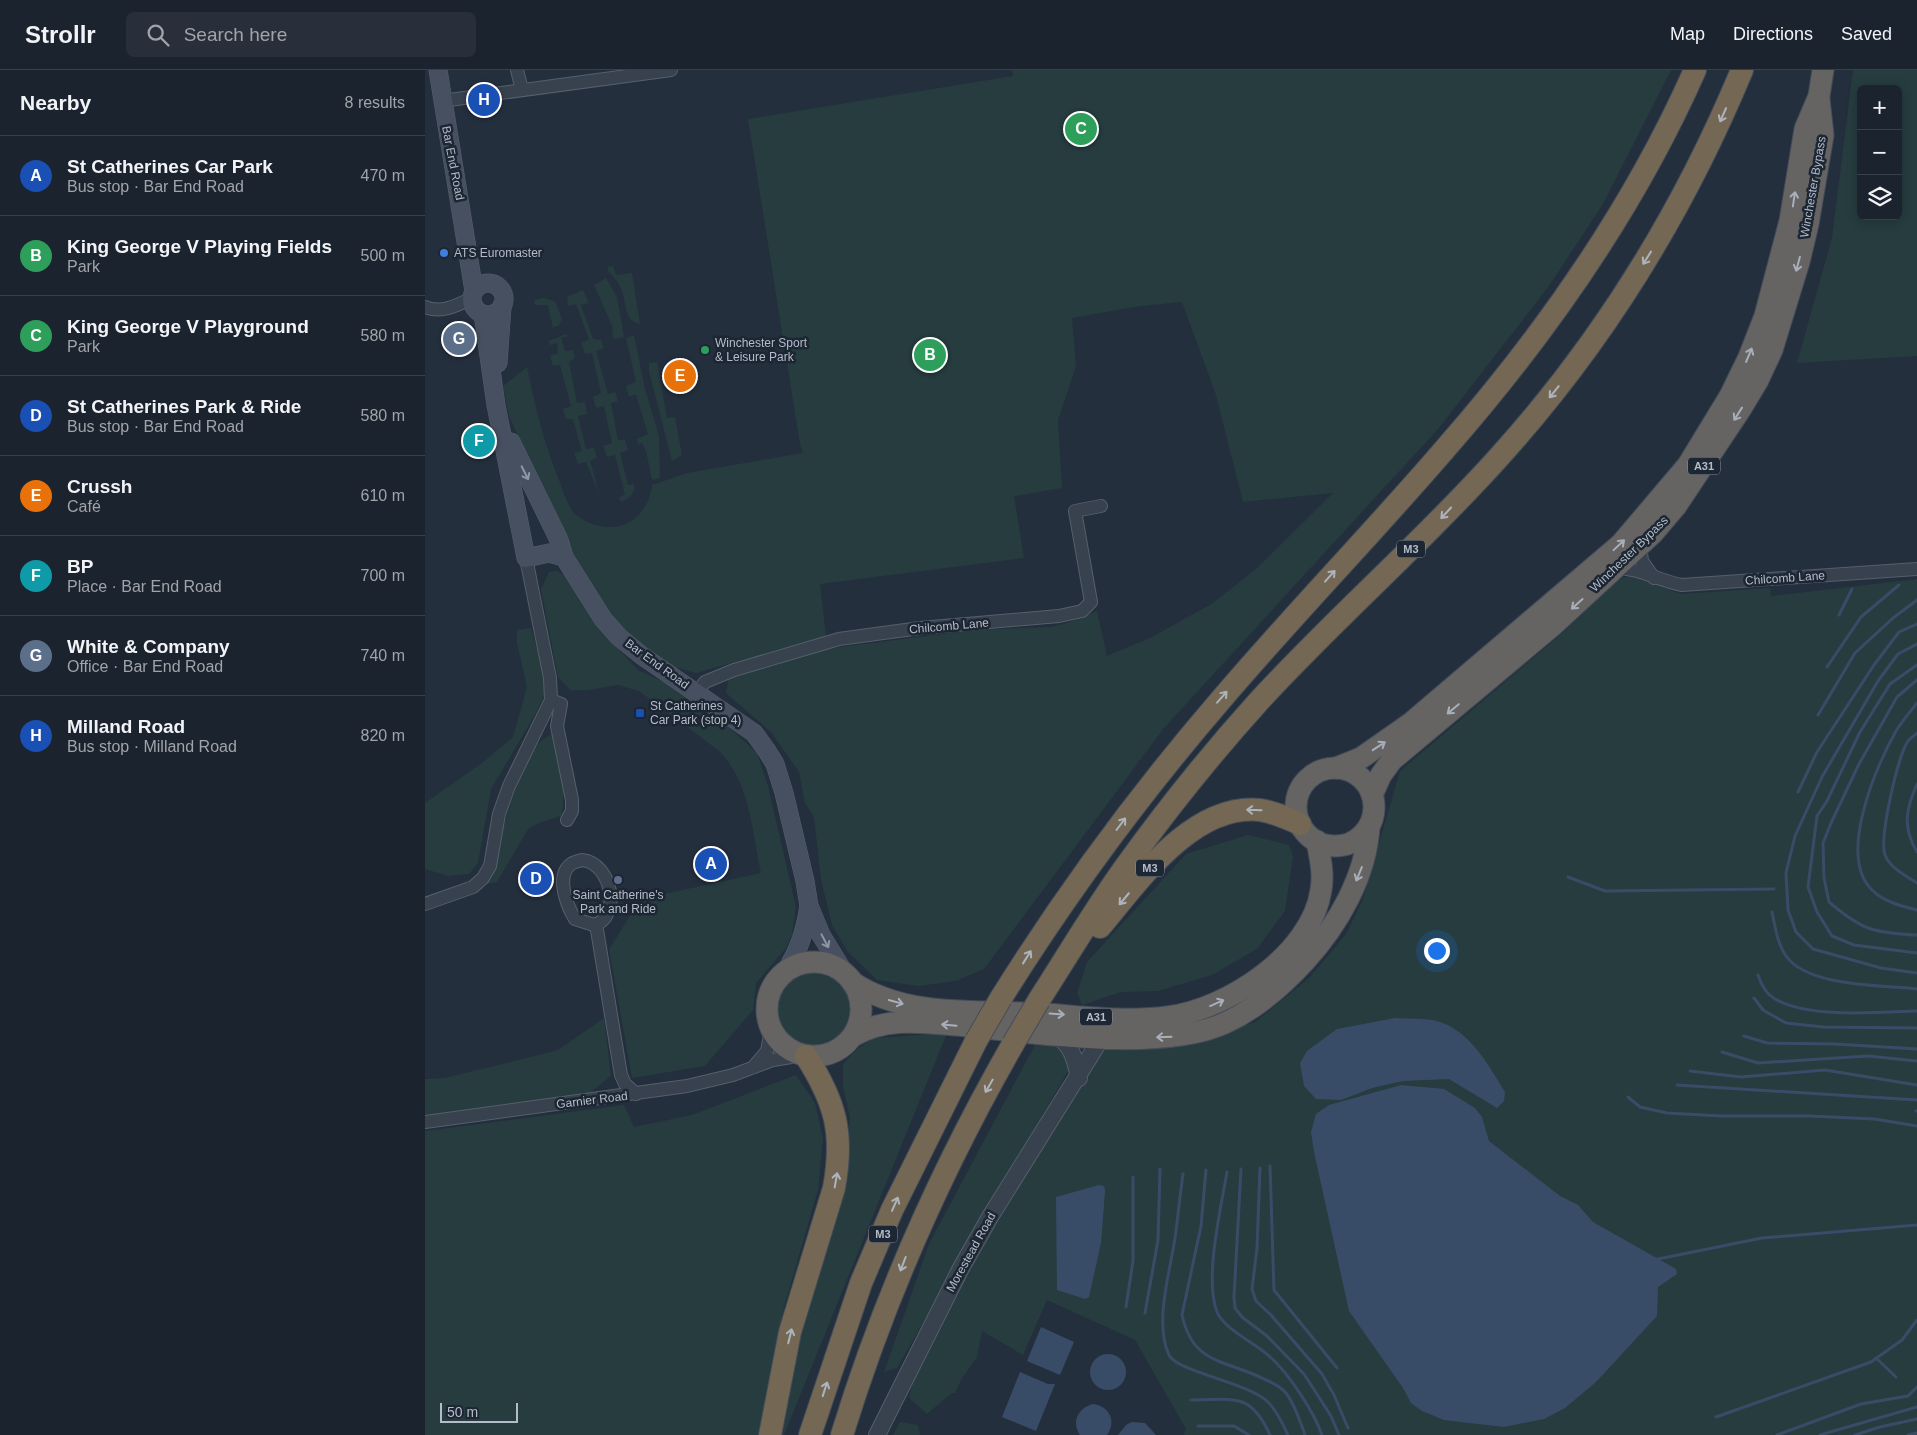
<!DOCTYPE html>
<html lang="en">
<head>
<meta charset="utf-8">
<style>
	body { margin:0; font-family:Arial,sans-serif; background:#282f3a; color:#f1f3f6 }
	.controls { position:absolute; right:15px; top:15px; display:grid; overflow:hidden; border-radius:8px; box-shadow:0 2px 12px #0003 }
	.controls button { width:45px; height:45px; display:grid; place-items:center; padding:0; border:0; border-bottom:1px solid #39404a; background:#1b232e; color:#f1f3f6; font:25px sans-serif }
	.scale { position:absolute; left:15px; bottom:12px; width:78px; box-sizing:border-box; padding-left:5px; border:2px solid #b4bcc9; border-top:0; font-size:14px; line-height:18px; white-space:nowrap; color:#b4bcc9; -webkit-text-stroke:4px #1d2633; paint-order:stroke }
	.you { position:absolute; left:1011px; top:880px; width:18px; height:18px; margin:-12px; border:4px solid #fff; border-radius:50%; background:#1a73e8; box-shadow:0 0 0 8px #1a73e833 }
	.badge { display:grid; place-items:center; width:32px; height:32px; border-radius:50%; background:#bca0f2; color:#fff; font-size:16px; font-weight:700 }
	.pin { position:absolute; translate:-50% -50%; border:2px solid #fff; box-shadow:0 1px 5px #0006 }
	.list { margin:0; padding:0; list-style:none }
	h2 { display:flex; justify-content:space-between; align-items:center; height:65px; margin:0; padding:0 20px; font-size:21px }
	h2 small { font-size:16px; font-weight:400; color:#a0a4aa }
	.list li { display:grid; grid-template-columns:32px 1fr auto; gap:15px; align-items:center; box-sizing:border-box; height:80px; padding:0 20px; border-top:1px solid #39404a }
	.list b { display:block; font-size:19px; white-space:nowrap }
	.list p { margin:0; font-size:16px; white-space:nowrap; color:#a0a4aa }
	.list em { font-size:16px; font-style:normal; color:#a0a4aa }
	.icon { flex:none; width:28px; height:28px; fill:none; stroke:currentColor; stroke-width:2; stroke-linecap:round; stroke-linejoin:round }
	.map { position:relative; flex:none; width:1492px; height:1365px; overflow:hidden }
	header { display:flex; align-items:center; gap:30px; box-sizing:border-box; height:70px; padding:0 25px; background:#1b232e; border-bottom:1px solid #39404a }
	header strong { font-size:24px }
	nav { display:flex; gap:28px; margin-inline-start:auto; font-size:18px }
	.search { width:350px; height:45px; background:#282f3a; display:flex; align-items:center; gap:12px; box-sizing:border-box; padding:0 18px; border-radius:8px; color:#a0a4aa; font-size:19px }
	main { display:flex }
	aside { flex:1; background:#1b232e }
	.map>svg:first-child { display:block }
</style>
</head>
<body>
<header>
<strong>Strollr</strong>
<div class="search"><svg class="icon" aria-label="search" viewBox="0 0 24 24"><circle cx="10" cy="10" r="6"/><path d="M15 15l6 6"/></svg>Search here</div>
<nav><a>Map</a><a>Directions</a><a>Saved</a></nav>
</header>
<main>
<aside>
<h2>Nearby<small>8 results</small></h2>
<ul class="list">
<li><span class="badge" style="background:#1a4fb4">A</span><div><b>St Catherines Car Park</b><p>Bus stop · Bar End Road</p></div><em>470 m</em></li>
<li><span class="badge" style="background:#2e9e5b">B</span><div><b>King George V Playing Fields</b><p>Park</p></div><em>500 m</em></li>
<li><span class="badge" style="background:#2e9e5b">C</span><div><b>King George V Playground</b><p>Park</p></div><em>580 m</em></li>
<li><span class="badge" style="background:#1a4fb4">D</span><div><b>St Catherines Park &amp; Ride</b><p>Bus stop · Bar End Road</p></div><em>580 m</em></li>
<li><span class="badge" style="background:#e8710a">E</span><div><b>Crussh</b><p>Café</p></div><em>610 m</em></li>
<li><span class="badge" style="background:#0f9aa8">F</span><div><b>BP</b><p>Place · Bar End Road</p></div><em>700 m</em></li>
<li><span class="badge" style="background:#5c6f8a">G</span><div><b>White &amp; Company</b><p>Office · Bar End Road</p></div><em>740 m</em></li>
<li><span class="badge" style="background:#1a4fb4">H</span><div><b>Milland Road</b><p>Bus stop · Milland Road</p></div><em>820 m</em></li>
</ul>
</aside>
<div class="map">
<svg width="1492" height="1365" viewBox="0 0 1492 1365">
	<rect width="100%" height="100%" fill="#242f3e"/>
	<!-- green -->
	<g fill="#263c3f" fill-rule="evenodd">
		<path d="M587 0H1246L1178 134 1124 216 1013 359 739 658 559 899 531 911 493 916 452 910 423 882 407 855 396 810 389 747 380 733 374 702 346 662 301 623 304 608 368 583 548 560 627 557 645 552 672 541 682 586 725 568 788 533 831 499 908 423 818 432 791 325 757 232 715 236 647 248 651 296 633 350 637 418 589 426 599 488 395 514 401 566 271 603 249 597 213 575 180 543 143 478 84 346 78 316 102 297C110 337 119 373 134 410 138 420 142 434 148 442 160 455 185 461 201 454 216 447 226 430 227 415L262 403 378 383 375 374 323 49 588 6Z"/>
		<path d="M1428 0H1492V286L1372 293 1407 168ZM1436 19H1473V146H1436Z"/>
		<path d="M188 196 191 205 207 203 215 254C198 250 202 234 197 221 194 213 189 207 183 201V197Z"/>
		<polygon points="181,208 192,227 199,267 189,269 187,263 188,258 169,215"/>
		<path d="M158 220 164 233 156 235 168 269 176 270 179 278 171 281 183 324 190 322 193 331 186 333 193 370H200L203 380 195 383 203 415 209 414C211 424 204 428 196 432L194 428 200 424 190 385 182 387 178 376 187 373 179 336 171 338 168 327 176 323 167 283 160 284 156 273 164 269 151 234 143 236 142 227Z"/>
		<polygon points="119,228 130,231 137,249 134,255 128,258 123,235 110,235 109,230"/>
		<polygon points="141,264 143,266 136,268 140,281 148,280 150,288 144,292 152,333 160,332 162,344 153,346 161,379 169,378 172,388 165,391 175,426 161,392 153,394 149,383 157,381 148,349 141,349 138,339 146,336 135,295 128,296 125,286 133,283 132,273 124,275 124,271"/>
		<polygon points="209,265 220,319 234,366 235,408 227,410 221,381 217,373 213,374 212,369 223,364 211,325 204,326 201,316 211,312 201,268"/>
		<polygon points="232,292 242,348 250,347 257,385 247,391 224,301 224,293"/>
		<path d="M132 501 143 507 177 561 213 600 250 617 287 642 332 683 343 716 371 837 367 865 361 878 331 913 328 940 280 996 207 1008 184 879 216 829 336 803C327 761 325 711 293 680L214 621 193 615 163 620H145L133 607 116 519 124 502Z"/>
		<polygon points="1206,505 1256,524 1345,518 1346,526 1492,509 1492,1365 759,1365 761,1359 710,1270 622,1230 598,1285 557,1261 552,1287 536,1310 530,1323 527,1323 502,1344 484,1328 487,1314 542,1202 681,975 803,961 830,952 883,909 921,864 938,829 975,701 1133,567 1191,511"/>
		<polygon points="106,558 123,617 111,643 66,719 53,793 44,804 23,806 0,799 0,733 57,693 88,667 102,617 92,573 92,560"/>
		<path d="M127 664C133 691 143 719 136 746L114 753 103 759 72 812 54 815C61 798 71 780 77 762 86 735 98 675 127 664Z"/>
		<polygon points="823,765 864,775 868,786 860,841 832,879 787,905 733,921 696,922 657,935 652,923 662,892 761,784"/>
		<circle cx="390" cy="940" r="38"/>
		<polygon points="179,948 186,1006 163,1024 0,1049 0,1009 20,1008 133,980"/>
		<polygon points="522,963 359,1365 355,1365 364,1298 421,1113 425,1048 418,1016 418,994 432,979 449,968"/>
		<polygon points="612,971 631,971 643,990 643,1001 472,1298 459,1302 504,1174"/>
		<polygon points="371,1005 390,1033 398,1069 393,1120 359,1237 334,1365 0,1365 0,1061 199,1035 209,1057 267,1045"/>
		<polygon points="475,1352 493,1355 495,1365 468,1365"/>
	</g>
	<!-- water -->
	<g fill="#394c67">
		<path d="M970 948C983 949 1000 948 1012 951 1045 960 1064 996 1080 1022L1079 1031 1072 1038 1024 1009 978 1011 947 1018 916 1030 891 1029 879 1016 875 993 882 981 912 959Z"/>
		<polygon points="976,1015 1019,1019 1050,1038 1057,1047 1064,1071 1135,1126 1153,1135 1168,1152 1251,1199 1252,1204 1233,1217 1232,1246 1171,1312 1140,1338 1119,1349 1079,1357 1019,1350 997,1341 986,1333 978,1318 924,1241 889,1082 886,1062 891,1044 904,1035"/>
		<polygon points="674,1115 679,1116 680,1121 676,1173 664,1227 660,1229 632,1220 631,1127"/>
		<polygon points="616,1257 649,1272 635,1305 602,1291"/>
		<circle cx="683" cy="1302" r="18"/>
		<polygon points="595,1302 623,1314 630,1314 611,1361 577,1347"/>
		<path d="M668 1334C684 1336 692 1351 682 1365H655C646 1352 653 1338 668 1334Z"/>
		<polygon points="707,1352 720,1353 731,1365 693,1365 701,1355"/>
	</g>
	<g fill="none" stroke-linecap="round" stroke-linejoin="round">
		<!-- stream -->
		<g stroke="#394c67" stroke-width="3">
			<polyline points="1414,545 1427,519"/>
			<polyline points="1492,574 1473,584 1453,611 1397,707 1370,766 1361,803 1363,840 1371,862 1388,879 1456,898 1492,903"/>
			<polyline points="1492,595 1465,614 1435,662 1402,731 1392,746 1383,817 1392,842 1407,866 1429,875 1492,883"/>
			<polyline points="1402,597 1436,547 1474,515"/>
			<path d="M1492 610 1472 627 1434 694 1406 753 1398 773 1399 808 1404 832C1437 860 1448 863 1492 865"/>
			<path d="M1492 633C1485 642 1477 651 1471 661 1451 697 1412 786 1447 820 1459 832 1476 836 1492 840"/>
			<polyline points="1393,645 1430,583 1468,548 1492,530"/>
			<path d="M1492 663C1489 666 1485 668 1483 671 1473 685 1454 768 1460 785 1465 798 1481 806 1492 813"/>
			<path d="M1492 714C1481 739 1477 757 1492 782"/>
			<polyline points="1373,722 1392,682 1449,595 1474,562 1492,554"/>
			<polyline points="1143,807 1180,821 1349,819"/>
			<path d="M1347 842C1350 856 1352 873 1361 886 1383 917 1456 915 1492 919"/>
			<path d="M1333 905C1336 914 1341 924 1350 929 1386 949 1452 942 1492 941"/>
			<polyline points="1329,928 1338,940 1361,953 1398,957 1492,958"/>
			<polyline points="1319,966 1342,973 1410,974 1492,979"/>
			<polyline points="1297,982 1333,993 1443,986 1492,991"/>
			<polyline points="1265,1001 1316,1007 1400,1000 1492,1015"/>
			<polyline points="1252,1015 1492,1030"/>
			<polyline points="1203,1027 1215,1037 1242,1043 1296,1046 1384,1046 1450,1049 1492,1056"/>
			<polyline points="1491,1041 1492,1041"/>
			<polyline points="845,1096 849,1220 912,1298"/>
			<polyline points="835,1098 832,1178 827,1219 831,1231 846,1245 897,1304 909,1325 923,1358"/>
			<polyline points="816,1099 809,1227 810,1238 817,1247 842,1266 879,1304 906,1346 914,1365"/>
			<path d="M781 1100 776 1156 757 1245C768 1295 799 1289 839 1309 846 1312 856 1317 861 1323 870 1335 875 1351 880 1365"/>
			<path d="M802 1102C796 1138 779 1209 792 1242 799 1259 830 1273 844 1286 863 1302 889 1342 897 1365"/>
			<path d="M758 1104C755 1125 753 1147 750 1168 745 1202 729 1253 744 1285 752 1302 822 1312 843 1332 852 1341 858 1354 863 1365"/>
			<polyline points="1233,1189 1337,1168 1492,1155"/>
			<polyline points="701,1237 708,1191 708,1107"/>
			<polyline points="720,1243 733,1170 735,1099"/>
			<polyline points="1451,1288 1471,1307"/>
			<path d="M766 1330C808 1330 825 1321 845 1365"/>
			<polyline points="1291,1347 1446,1292 1477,1270 1492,1250"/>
			<polyline points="773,1356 809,1356 824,1365"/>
			<polyline points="1352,1365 1436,1334 1483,1326 1492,1317"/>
			<polyline points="1395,1365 1492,1337"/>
			<polyline points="1430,1365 1455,1357 1492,1349"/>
			<polyline points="1483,1365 1492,1363"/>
		</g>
		<defs>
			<g id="minor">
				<polyline points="92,0 97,20"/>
				<polyline points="17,31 246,0"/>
				<path d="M0 237C16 244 33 235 47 228"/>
				<polyline points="1215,476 1217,491 1229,508"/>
				<path d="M1191 498C1215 498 1234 511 1257 515L1492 499"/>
				<polyline points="272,622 280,612 309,600 414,569 495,558 634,546 657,541 666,532 650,441 676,436"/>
				<polyline points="126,630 136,634 132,656 147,730 147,741 142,750"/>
				<path d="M157 790C187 793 197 847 169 855L150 849C142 836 130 806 146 794 149 792 154 791 157 790Z"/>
				<polyline points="0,834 48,817 58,808 65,796 74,744 84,716 126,630 125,608 101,488"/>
				<polyline points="171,854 196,1005 200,1014 211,1024"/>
				<polyline points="330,995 342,981 346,960"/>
				<polyline points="0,1052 262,1016 308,1005 348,990 378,985"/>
			</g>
			<g id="tertiary">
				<path d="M630 964C647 976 650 988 654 1008"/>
				<polyline points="452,1365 536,1198 565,1147 677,967"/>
			</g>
			<g id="secondary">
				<polyline points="13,0 49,221"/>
				<circle cx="63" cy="229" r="16"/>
				<polyline points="58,244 71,335 101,488 124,483 139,487 178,549 194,567 216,585 329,663 342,681 350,694 359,723 380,811 384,836 396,865 420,904"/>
				<polyline points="73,293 77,236"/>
				<polyline points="86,372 134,470 139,487"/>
				<path d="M360 902C374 881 380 861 384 836"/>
			</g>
			<g id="trunk">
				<polyline points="911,698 936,688 986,653 1196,474 1263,395 1305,326 1324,287 1340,246 1365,151 1380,59 1394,26 1398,0"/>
				<circle cx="910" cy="737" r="39"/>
				<polyline points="947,725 956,705 967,690 1126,557 1228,463 1251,436 1315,340 1333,310 1347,280 1374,192 1383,154 1398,65 1394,29"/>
				<circle cx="389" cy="939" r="47"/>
				<path d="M427 912C478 946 543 941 603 943 649 945 696 953 742 947 802 940 887 884 896 820 899 803 895 788 892 771"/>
				<path d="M428 966C460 947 495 952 531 955 604 962 735 983 800 953 831 939 858 915 880 891 913 855 941 806 944 757"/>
			</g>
			<g id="motorway">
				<path d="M675 857C713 812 767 733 835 740 849 742 862 748 875 754"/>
				<path d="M576 928C641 824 714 725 794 632 867 546 946 465 1020 379 1119 266 1209 138 1270 0"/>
				<path d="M614 930C643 885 670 839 701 796 742 739 787 683 834 631 911 547 998 472 1074 387 1177 273 1258 142 1317 0"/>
				<path d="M345 1365 365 1262 409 1118C419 1064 411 1033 381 986"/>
				<polyline points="385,1365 436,1213 467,1140 551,971"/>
				<path d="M417 1365C459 1228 517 1098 588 974"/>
			</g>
		</defs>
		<!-- minor casing -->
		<use href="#minor" stroke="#565f6c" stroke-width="14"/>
		<!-- tertiary casing -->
		<use href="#tertiary" stroke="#565f6c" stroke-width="18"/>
		<!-- secondary casing -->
		<use href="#secondary" stroke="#565f6c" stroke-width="19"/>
		<!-- trunk casing -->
		<use href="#trunk" stroke="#434c59" stroke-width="23"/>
		<!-- motorway casing -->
		<use href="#motorway" stroke="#434c59" stroke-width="24"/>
		<!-- minor -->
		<use href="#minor" stroke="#38414e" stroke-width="12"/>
		<!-- tertiary -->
		<use href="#tertiary" stroke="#38414e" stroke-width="16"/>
		<!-- secondary -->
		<use href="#secondary" stroke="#465061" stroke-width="18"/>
		<!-- trunk -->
		<use href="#trunk" stroke="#656462" stroke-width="21"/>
		<!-- motorway -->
		<use href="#motorway" stroke="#746855" stroke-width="22"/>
		<defs>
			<g id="motorway-bridge">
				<polyline points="551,971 576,928"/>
				<polyline points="588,974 614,930"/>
			</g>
		</defs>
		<!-- motorway-bridge casing -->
		<use href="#motorway-bridge" stroke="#434c59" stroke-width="24" stroke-linecap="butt"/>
		<!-- motorway-bridge -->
		<use href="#motorway-bridge" stroke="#746855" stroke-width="22"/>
	</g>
	<!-- one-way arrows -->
	<defs><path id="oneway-shaft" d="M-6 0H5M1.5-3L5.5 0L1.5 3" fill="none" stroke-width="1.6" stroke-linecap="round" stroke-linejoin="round" transform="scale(1.25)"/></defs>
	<g stroke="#aeb4bd">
		<use href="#oneway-shaft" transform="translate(1298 45) rotate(114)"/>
		<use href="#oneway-shaft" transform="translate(1222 188) rotate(122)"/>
		<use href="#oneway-shaft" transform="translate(1129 322) rotate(129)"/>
		<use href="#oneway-shaft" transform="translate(1021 443) rotate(133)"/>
		<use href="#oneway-shaft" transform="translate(905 506) rotate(-48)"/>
		<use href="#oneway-shaft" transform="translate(797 627) rotate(-49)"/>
		<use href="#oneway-shaft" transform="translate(829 740) rotate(-178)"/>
		<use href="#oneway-shaft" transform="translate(696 754) rotate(-53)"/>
		<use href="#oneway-shaft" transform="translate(699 829) rotate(130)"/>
		<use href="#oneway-shaft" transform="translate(602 887) rotate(-58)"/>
		<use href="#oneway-shaft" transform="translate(564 1016) rotate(120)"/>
		<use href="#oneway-shaft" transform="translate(411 1110) rotate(-80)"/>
		<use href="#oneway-shaft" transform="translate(470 1134) rotate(-66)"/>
		<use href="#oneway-shaft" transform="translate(478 1194) rotate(111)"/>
		<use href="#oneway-shaft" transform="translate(365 1266) rotate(-76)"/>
		<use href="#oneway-shaft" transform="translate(400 1319) rotate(-72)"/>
	</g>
	<g stroke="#a8afba">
		<use href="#oneway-shaft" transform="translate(1369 129) rotate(-81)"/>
		<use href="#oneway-shaft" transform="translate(1373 194) rotate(105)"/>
		<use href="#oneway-shaft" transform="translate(1324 285) rotate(-67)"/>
		<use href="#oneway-shaft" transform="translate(1313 344) rotate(122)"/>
		<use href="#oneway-shaft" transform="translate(1194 475) rotate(-43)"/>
		<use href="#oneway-shaft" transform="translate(1152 534) rotate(138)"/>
		<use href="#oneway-shaft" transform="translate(1028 639) rotate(140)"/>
		<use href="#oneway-shaft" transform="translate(954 676) rotate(-33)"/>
		<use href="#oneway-shaft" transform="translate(934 804) rotate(112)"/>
		<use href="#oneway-shaft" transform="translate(471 932) rotate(15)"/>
		<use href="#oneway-shaft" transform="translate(792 933) rotate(-24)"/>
		<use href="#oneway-shaft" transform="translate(632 944) rotate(4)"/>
		<use href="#oneway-shaft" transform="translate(524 955) rotate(-175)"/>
		<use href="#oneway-shaft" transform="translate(739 967) rotate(178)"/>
	</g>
	<g stroke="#8e96a5">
		<use href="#oneway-shaft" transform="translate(100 403) rotate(63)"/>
		<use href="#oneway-shaft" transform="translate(400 871) rotate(62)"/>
	</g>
	<!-- markers -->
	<circle fill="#3f7fe0" stroke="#1d2633" stroke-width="2" cx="19" cy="183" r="5"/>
	<circle fill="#2e9e5b" stroke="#1d2633" stroke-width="2" cx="280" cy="280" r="5"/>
	<rect fill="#1a4fb4" stroke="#1d2633" stroke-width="2" x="210" y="638" width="10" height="10" rx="2.5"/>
	<circle fill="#5c6f8a" stroke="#1d2633" stroke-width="2" cx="193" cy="810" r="5"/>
	<g text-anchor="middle" stroke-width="5" stroke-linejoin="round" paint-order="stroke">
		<!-- shield labels -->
		<g fill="#1d2633" stroke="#878f9c" stroke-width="1">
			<rect x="1263" y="387.5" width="32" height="17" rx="4"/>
			<rect x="972" y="470.5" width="28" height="17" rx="4"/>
			<rect x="711" y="789.5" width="28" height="17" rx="4"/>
			<rect x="655" y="938.5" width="32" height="17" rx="4"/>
			<rect x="444" y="1155.5" width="28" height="17" rx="4"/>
		</g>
		<g font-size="11" font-weight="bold" fill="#b4bcc9">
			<text x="1279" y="400">A31</text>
			<text x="986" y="483">M3</text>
			<text x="725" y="802">M3</text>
			<text x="671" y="951">A31</text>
			<text x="458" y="1168">M3</text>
		</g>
		<!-- street labels -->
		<g font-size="12" fill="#b4bcc9" stroke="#1d2633">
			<text transform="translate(28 93) rotate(79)" y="4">Bar End Road</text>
			<text transform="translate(1388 117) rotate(-80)" y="4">Winchester Bypass</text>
			<text transform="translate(1204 484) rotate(-44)" y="4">Winchester Bypass</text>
			<text transform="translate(1360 508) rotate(-4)" y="4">Chilcomb Lane</text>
			<text transform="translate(524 556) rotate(-5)" y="4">Chilcomb Lane</text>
			<text transform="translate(232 594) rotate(36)" y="4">Bar End Road</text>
			<text transform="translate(167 1030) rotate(-7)" y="4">Garnier Road</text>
			<text transform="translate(546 1182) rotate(-61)" y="4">Morestead Road</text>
		</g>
		<!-- poi labels -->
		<g font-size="12" fill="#b4bcc9" stroke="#1d2633" text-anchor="start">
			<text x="29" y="187">ATS Euromaster</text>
			<text x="290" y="277">Winchester Sport<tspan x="290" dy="14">&amp; Leisure Park</tspan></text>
			<text x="225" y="640">St Catherines<tspan x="225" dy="14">Car Park (stop 4)</tspan></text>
			<text x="193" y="829" text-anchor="middle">Saint Catherine's<tspan x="193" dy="14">Park and Ride</tspan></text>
		</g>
	</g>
</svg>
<div class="controls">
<button>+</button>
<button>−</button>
<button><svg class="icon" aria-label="layers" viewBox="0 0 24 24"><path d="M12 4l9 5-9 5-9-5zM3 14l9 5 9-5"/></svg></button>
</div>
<div class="scale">50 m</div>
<div class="you"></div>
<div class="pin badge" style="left:286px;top:794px;background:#1a4fb4">A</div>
<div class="pin badge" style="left:505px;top:285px;background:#2e9e5b">B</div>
<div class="pin badge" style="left:656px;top:59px;background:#2e9e5b">C</div>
<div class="pin badge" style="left:111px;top:809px;background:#1a4fb4">D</div>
<div class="pin badge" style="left:255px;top:306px;background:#e8710a">E</div>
<div class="pin badge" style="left:54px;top:371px;background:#0f9aa8">F</div>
<div class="pin badge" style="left:34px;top:269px;background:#5c6f8a">G</div>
<div class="pin badge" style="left:59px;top:30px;background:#1a4fb4">H</div>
</div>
</main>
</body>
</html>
